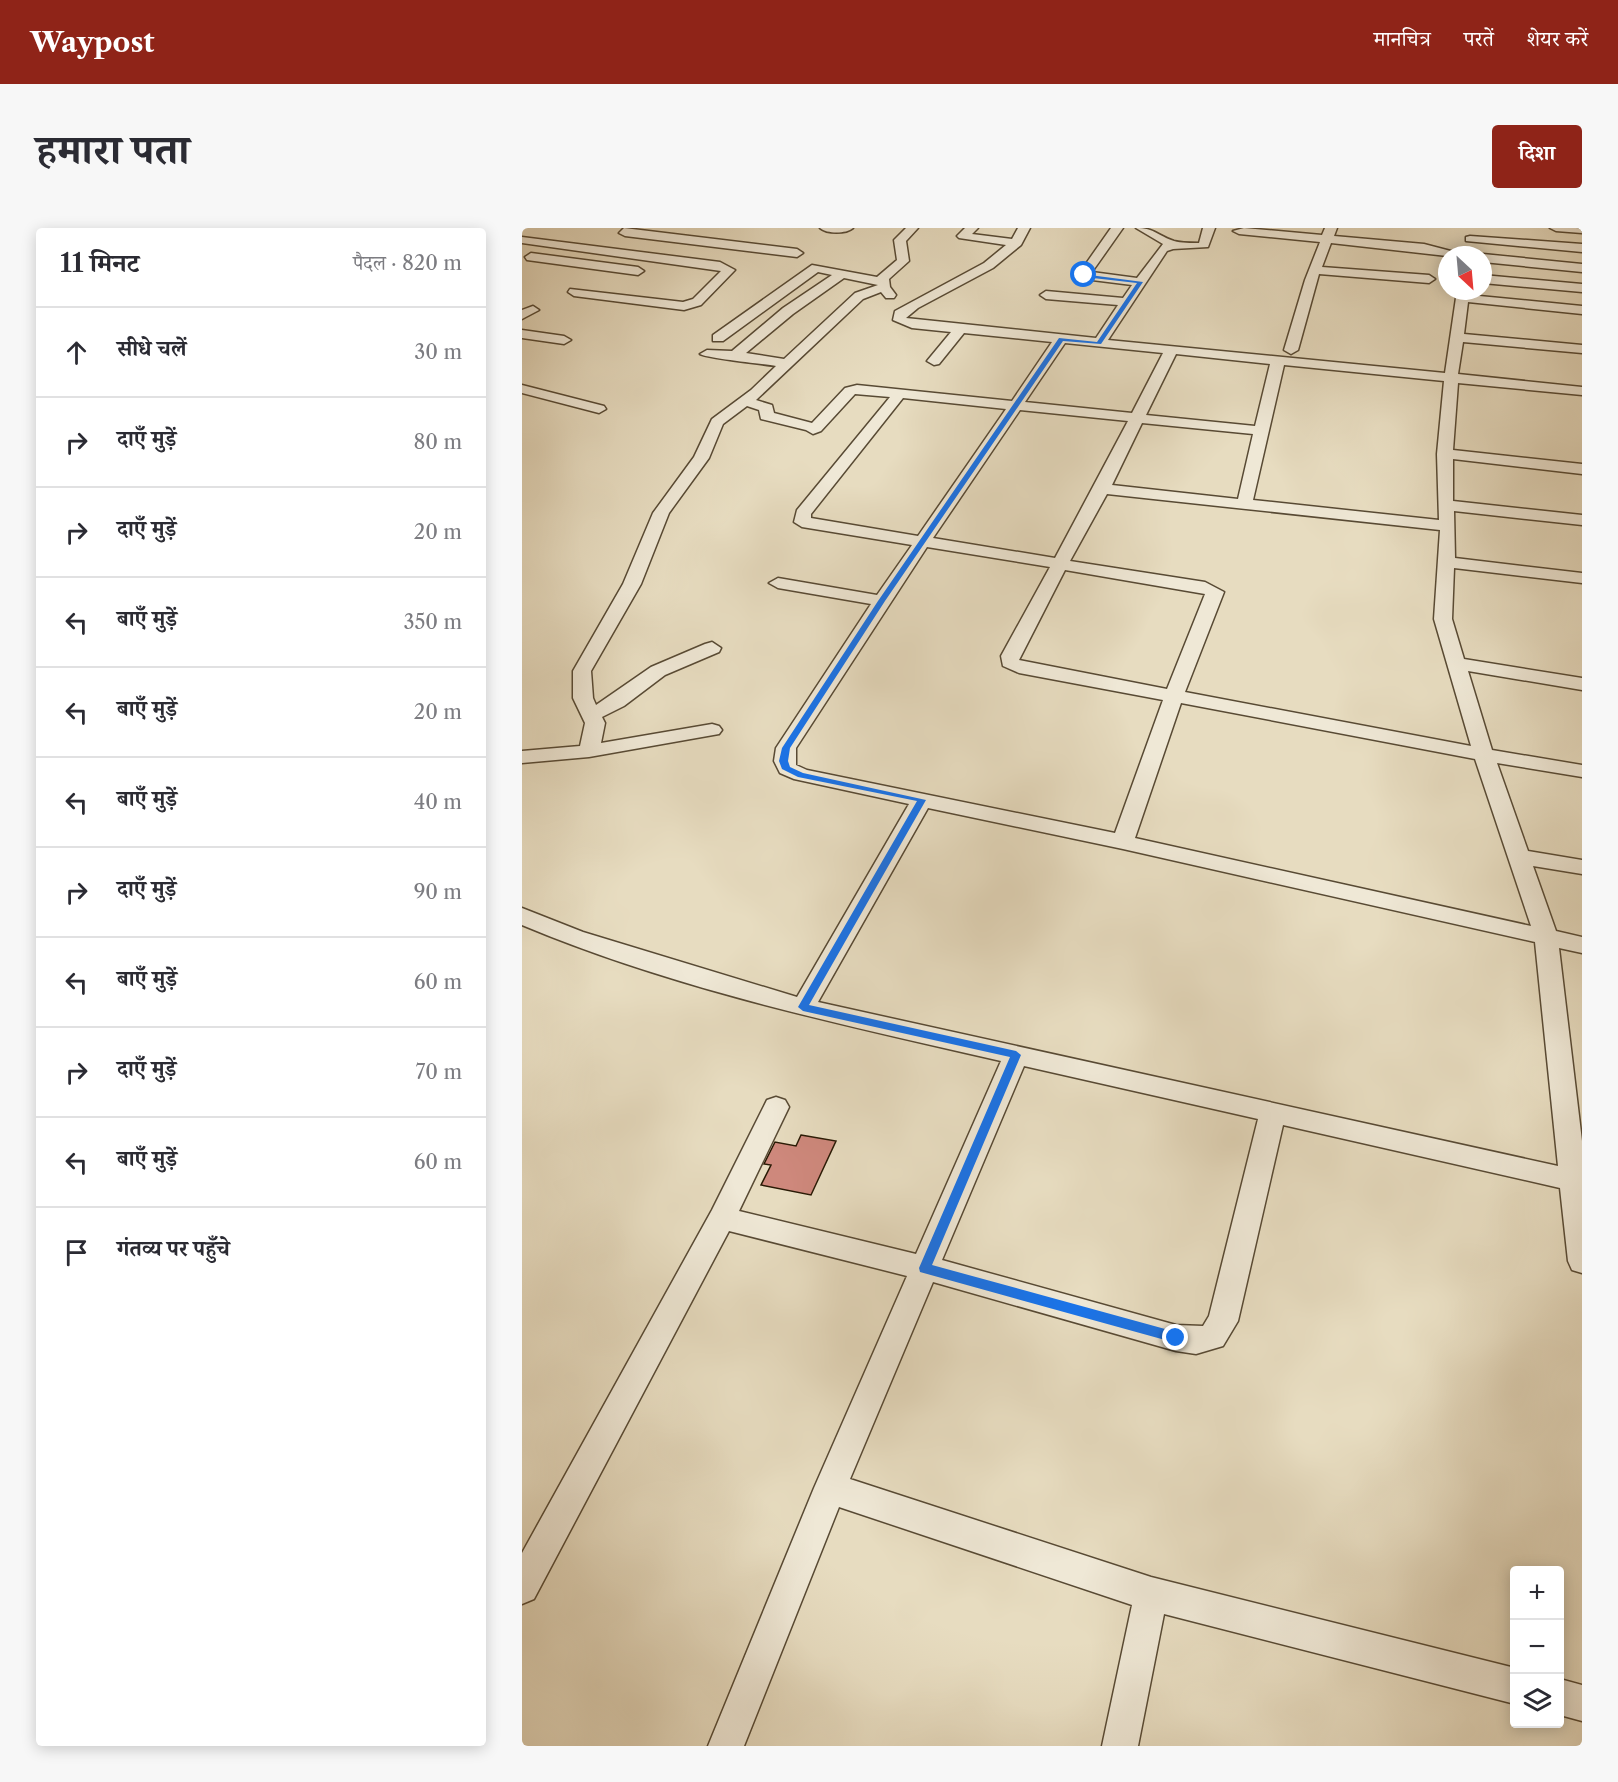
<!DOCTYPE html>
<html lang="hi">
<head>
<meta charset="utf-8">
<style>
	body { margin:0; font-family:"Libre Caslon Text","Noto Serif Devanagari",serif; background:#f7f7f7; color:#2b2b33 }
	.controls { position:absolute; right:18px; bottom:18px; display:grid; overflow:hidden; border-radius:6px; box-shadow:0 3px 15px #0003 }
	.controls button { width:54px; height:54px; display:grid; place-items:center; padding:0; border:0; border-bottom:2px solid #e1e1e2; background:#fff; color:#2b2b33; font:30px sans-serif }
	.compass { position:absolute; left:916px; top:18px; width:54px; height:54px; border-radius:50%; background:#fff; box-shadow:0 3px 15px #0003; rotate:154deg }
	.stop { position:absolute; width:18px; height:18px; margin:-14px; border:4px solid #1a73e8; border-radius:50%; background:#fff }
	.stop.end { background:#1a73e8; border-color:#fff; box-shadow:0 2px 6px #0008 }
	.list { margin:0; padding:0; list-style:none }
	h2 { display:flex; justify-content:space-between; align-items:center; height:78px; margin:0; padding:0 24px; font-size:26px }
	h2 small { font-size:20px; font-weight:400; color:#7c7c81 }
	.list li { display:grid; grid-template-columns:39px 1fr auto; gap:18px; align-items:center; box-sizing:border-box; height:90px; padding:0 24px; border-top:2px solid #e1e1e2 }
	.list b { display:block; font-size:22px; white-space:nowrap }
	.list em { font-size:20px; font-style:normal; color:#7c7c81 }
	.icon { flex:none; width:33px; height:33px; fill:none; stroke:currentColor; stroke-width:2; stroke-linecap:round; stroke-linejoin:round }
	.map { position:relative; flex:none; width:1060px; height:1518px; overflow:hidden; border-radius:6px }
	header { display:flex; align-items:center; gap:36px; box-sizing:border-box; height:84px; padding:0 30px; background:#8f2418; color:#fff }
	header strong { font-size:28px }
	nav { display:flex; gap:33px; margin-inline-start:auto; font-size:21px }
	.intro { display:flex; align-items:center; justify-content:space-between; box-sizing:border-box; height:144px; padding:0 36px }
	h1 { margin:0; font-size:42px }
	.button { padding:15px 27px; border-radius:6px; background:#8f2418; color:#fff; font-size:21px; font-weight:700 }
	main { display:flex; gap:36px; padding:0 36px }
	aside { flex:1; background:#fff; border-radius:6px; box-shadow:0 3px 15px #0003 }
	.map>svg:first-child { display:block }
</style>
</head>
<body>
<header>
<strong>Waypost</strong>
<nav><a>मानचित्र</a><a>परतें</a><a>शेयर करें</a></nav>
</header>
<div class="intro"><h1>हमारा पता</h1><a class="button">दिशा</a></div>
<main>
<aside>
<h2>11 मिनट<small>पैदल · 820 m</small></h2>
<ul class="list">
<li><svg class="icon" aria-label="ahead" viewBox="0 0 24 24"><path d="M12 20V5M6 11l6-6 6 6"/></svg><div><b>सीधे चलें</b></div><em>30 m</em></li>
<li><svg class="icon" aria-label="right" viewBox="0 0 24 24"><path d="M7 20v-9h11M14 6l5 5-5 5"/></svg><div><b>दाएँ मुड़ें</b></div><em>80 m</em></li>
<li><svg class="icon" aria-label="right" viewBox="0 0 24 24"><path d="M7 20v-9h11M14 6l5 5-5 5"/></svg><div><b>दाएँ मुड़ें</b></div><em>20 m</em></li>
<li><svg class="icon" aria-label="left" viewBox="0 0 24 24"><path d="M17 20v-9H6M10 6l-5 5 5 5"/></svg><div><b>बाएँ मुड़ें</b></div><em>350 m</em></li>
<li><svg class="icon" aria-label="left" viewBox="0 0 24 24"><path d="M17 20v-9H6M10 6l-5 5 5 5"/></svg><div><b>बाएँ मुड़ें</b></div><em>20 m</em></li>
<li><svg class="icon" aria-label="left" viewBox="0 0 24 24"><path d="M17 20v-9H6M10 6l-5 5 5 5"/></svg><div><b>बाएँ मुड़ें</b></div><em>40 m</em></li>
<li><svg class="icon" aria-label="right" viewBox="0 0 24 24"><path d="M7 20v-9h11M14 6l5 5-5 5"/></svg><div><b>दाएँ मुड़ें</b></div><em>90 m</em></li>
<li><svg class="icon" aria-label="left" viewBox="0 0 24 24"><path d="M17 20v-9H6M10 6l-5 5 5 5"/></svg><div><b>बाएँ मुड़ें</b></div><em>60 m</em></li>
<li><svg class="icon" aria-label="right" viewBox="0 0 24 24"><path d="M7 20v-9h11M14 6l5 5-5 5"/></svg><div><b>दाएँ मुड़ें</b></div><em>70 m</em></li>
<li><svg class="icon" aria-label="left" viewBox="0 0 24 24"><path d="M17 20v-9H6M10 6l-5 5 5 5"/></svg><div><b>बाएँ मुड़ें</b></div><em>60 m</em></li>
<li><svg class="icon" aria-label="arrive" viewBox="0 0 24 24"><path d="M6 21V4h12l-3 4 3 4H6"/></svg><div><b>गंतव्य पर पहुँचे</b></div></li>
</ul>
</aside>
<div class="map">
<svg width="1060" height="1518" viewBox="0 0 1060 1518">
	<rect width="100%" height="100%" fill="#e7dcc0"/>
	<filter id="stains"><feTurbulence type="fractalNoise" baseFrequency=".00333" numOctaves="4"/><feColorMatrix values="0 0 0 0 .2 0 0 0 0 .09 0 0 0 0 .02 0 0 0 .5 -.17"/></filter>
	<radialGradient id="worn" r=".72"><stop offset=".6" stop-color="#630" stop-opacity="0"/><stop offset="1" stop-color="#630" stop-opacity=".3"/></radialGradient>
	<!-- building -->
	<polygon fill="#ce887c" stroke="#291a05" stroke-width="1.5" points="279,907 314,913 289,967 239,957 249,937 242,936 253,914 274,918"/>
	<g fill="none" stroke-linecap="round" stroke-linejoin="round">
		<defs>
			<g id="street">
				<polygon points="102,0 275,21 281,25 275,29 103,8 97,5"/>
				<path d="M298 0H331C324 6 305 6 298 0Z"/>
				<path d="M384 0H396L384 13 387 33 367 51 368 59 374 67 372 70H364L359 64 341 71 234 172 250 177 252 185 290 195 323 160 335 157 490 173 530 114 442 105 417 136 412 137 405 133 429 104 390 100 371 92 373 83 462 35 484 17 437 10 435 8 443 0H456L450 6 490 11 496 0H508L499 17 471 40 396 80 384 90 574 110 596 77 524 71 518 67 524 63 601 70 610 57 562 51 556 47 589 0H601L570 44 615 50 641 16 614 0C633 0 636 8 652 13 659 15 669 15 677 15L681 0H693L686 19 651 21 645 23 586 112 923 145 935 63H947V67L1060 78V86L946 74 942 106 1060 117V125L941 114 936 146 1060 159V167L936 155 931 222 1060 236V246L931 231V273L1060 287V297L932 283 933 330 1060 345V355L932 340 930 391 942 431 1060 450V462L946 443 970 522 1060 537V549L975 535 1006 623 1060 632V646L1011 638 1034 703 1060 709V725L1037 720 1060 913V1045L1050 1042 1046 1033 1038 960 761 897 716 1093 701 1118 674 1126 654 1123 411 1054 328 1251 629 1349 993 1440V1476L642 1386 616 1518H580L610 1377 317 1279 222 1518H186L292 1260 385 1048 207 1003 12 1371 0 1376V1325L190 982 245 872 254 869 263 872 267 879 217 983 394 1026 479 833C317 796 153 761 0 697V680L61 704 275 769 387 576 272 551 258 545 252 533 254 520 349 376 256 360 247 355 256 350 355 367 390 317 280 299 272 294 275 282 368 169 333 166 299 203 291 206 284 202 239 191 237 182 225 178 201 196 187 230 147 285 119 356 69 443 71 470 74 477 129 439 183 416 190 414 199 420 197 424 143 447 102 478 80 489 83 495 79 515 190 496 197 498 200 502 197 506 67 529 0 535V523L58 518 63 495 51 470V443L101 356 131 285 172 229 190 191 229 162 254 138C242 136 183 130 178 126L185 122 210 123 261 80 310 47 296 44 201 113H191V107L290 37 355 49 375 32 372 12ZM322 50 356 57 333 65 262 131 224 125 271 86ZM543 115 641 125 610 185 503 174ZM654 126 748 136 733 198 624 187ZM762 137 922 153 915 226 917 292 731 272ZM381 170 484 181 396 308 289 290V286ZM498 182 606 193 533 330 411 310ZM620 195 731 206 716 271 590 257ZM585 266 918 302 912 391 949 518 663 464 702 364 683 354 548 333ZM405 319 528 339 479 428 481 438 497 445 641 472 593 605 285 542 274 537V520ZM543 342 683 366 645 461 497 432ZM659 475 953 531 1009 698 613 610ZM406 580 601 621 1013 714 1036 938 296 774ZM502 838 736 891 687 1088 681 1098 654 1097 420 1032Z"/>
				<polygon points="722,0 800,7 803,0 815,0 812,8 902,16 944,27 925,28 809,15 800,39 907,47 913,51 907,55 797,46 776,122 769,126 762,122 783,52 798,14 717,6 711,3"/>
				<polygon points="1028,0 1060,0 1060,5 1034,3"/>
				<polygon points="948,8 1060,16 1060,24 944,13 944,9"/>
				<polygon points="0,9 198,34 213,42 179,77 162,82 52,68 46,64 48,61 161,74 171,71 199,43 0,15"/>
				<polygon points="9,25 116,39 122,43 116,47 5,32 3,29"/>
				<polygon points="961,26 1060,36 1060,44 961,34 961,27 959,27"/>
				<polygon points="961,47 1060,56 1060,64 961,55"/>
				<polygon points="11,78 17,82 0,91 0,82"/>
				<polygon points="0,102 42,108 49,112 42,116 0,110"/>
				<polygon points="0,157 82,178 84,181 77,185 0,165"/>
				<polygon points="1038,1451 1060,1457 1060,1493 1038,1487"/>
			</g>
		</defs>
		<!-- street casing -->
		<use href="#street" stroke="#584a34" stroke-width="3"/>
		<!-- street -->
		<use href="#street" fill="#efe8d6" fill-rule="evenodd"/>
	</g>
	<!-- route -->
	<polygon fill="#1a73e8" points="560,46 621,54 579,116 541,113 363,373 268,520 266,533 268,539 281,545 404,572 287,777 494,823 499,827 410,1037 654,1104 660,1110 654,1115 398,1044 397,1040 488,829 281,783 276,779 395,573 276,549 260,541 257,533 260,520 356,373 537,110 575,114 615,55 562,49"/>
	<rect width="100%" height="100%" filter="url(#stains)"/>
	<rect width="100%" height="100%" fill="url(#worn)"/>
</svg>
<div class="controls">
<button>+</button>
<button>−</button>
<button><svg class="icon" aria-label="layers" viewBox="0 0 24 24"><path d="M12 4l9 5-9 5-9-5zM3 14l9 5 9-5"/></svg></button>
</div>
<svg class="compass" viewBox="-18 -18 36 36"><path d="M0-13l5 13h-10z" fill="#e53935"/><path d="M0 13l5-13h-10z" fill="#7c7c81"/></svg>
<div class="stop" style="left:562px;top:47px"></div>
<div class="stop end" style="left:654px;top:1110px"></div>
</div>
</main>
</body>
</html>
